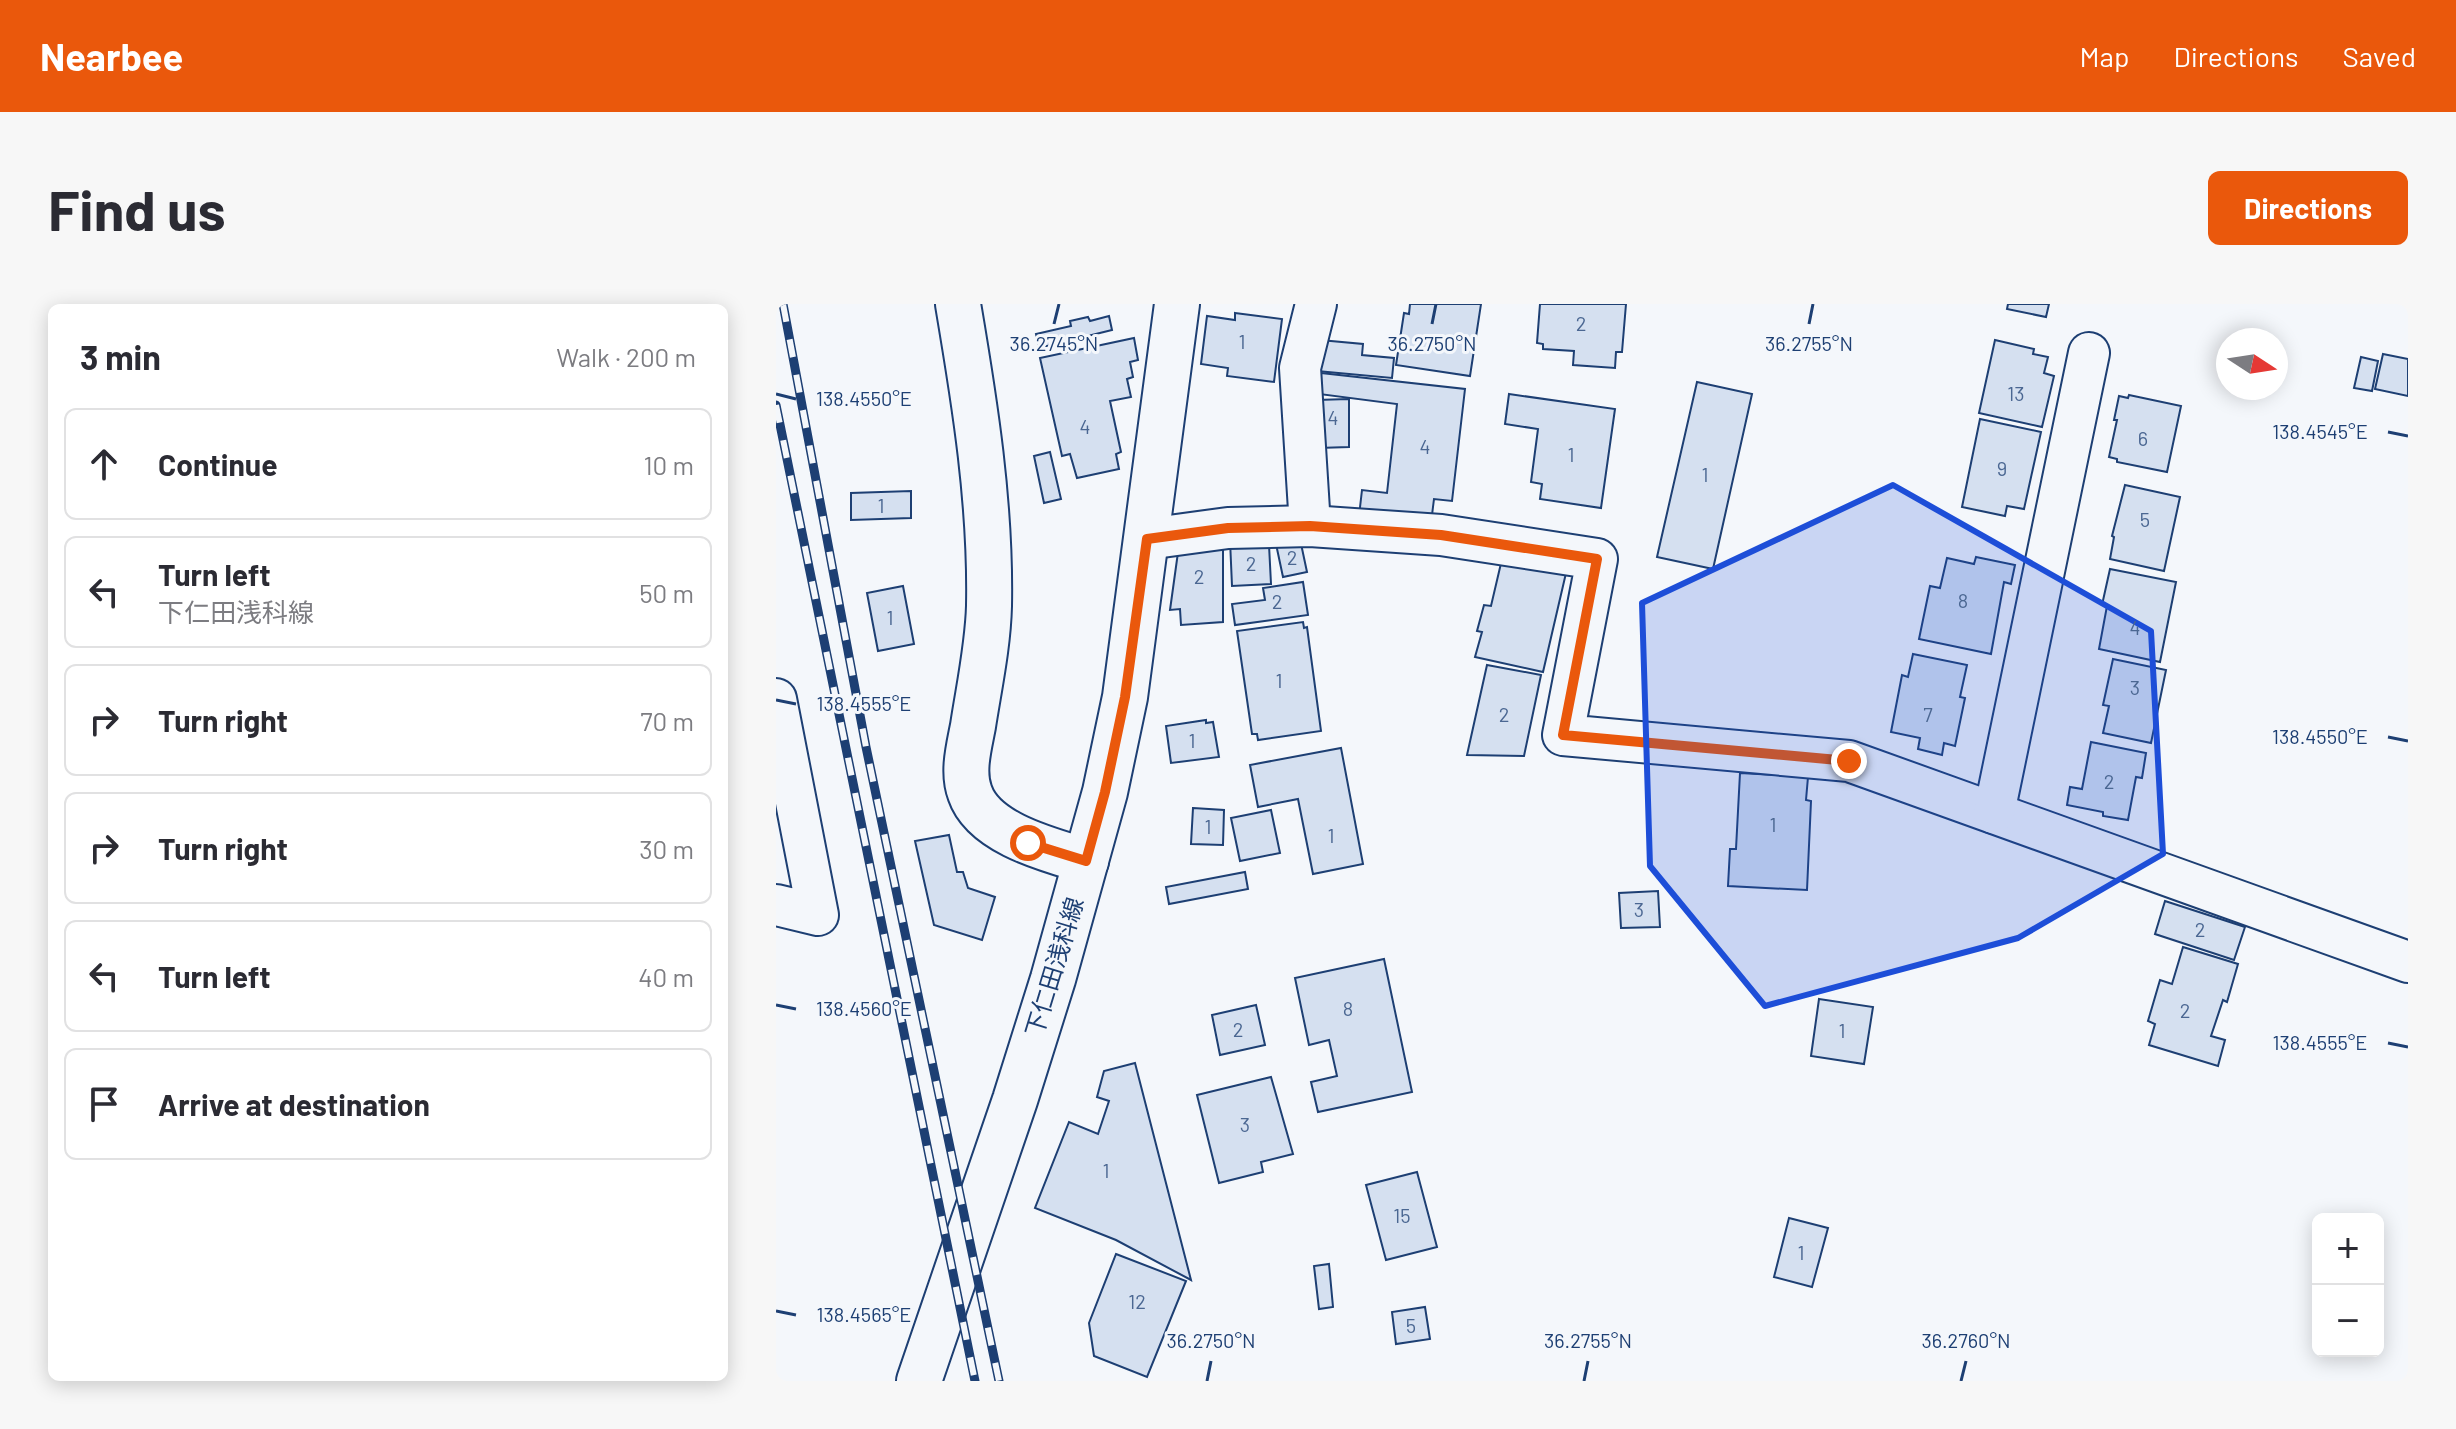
<!DOCTYPE html>
<html lang="en">
<head>
<meta charset="utf-8">
<style>
	body { margin:0; font-family:Barlow,"Noto Sans JP",sans-serif; background:#f7f7f7; color:#2b2b33 }
	.controls { position:absolute; right:24px; bottom:24px; display:grid; overflow:hidden; border-radius:12px; box-shadow:0 4px 20px #0003 }
	.controls button { width:72px; height:72px; display:grid; place-items:center; padding:0; border:0; border-bottom:2px solid #e1e1e2; background:#fff; color:#2b2b33; font:40px sans-serif }
	.compass { position:absolute; left:1440px; top:24px; width:72px; height:72px; border-radius:50%; background:#fff; box-shadow:0 4px 20px #0003; rotate:102deg }
	.stop { position:absolute; width:24px; height:24px; margin:-18px; border:6px solid #ea580c; border-radius:50%; background:#fff }
	.stop.end { background:#ea580c; border-color:#fff; box-shadow:0 2px 8px #0008 }
	.list { margin:0; padding:0; list-style:none }
	h2 { display:flex; justify-content:space-between; align-items:center; height:104px; margin:0; padding:0 32px; font-size:34px }
	h2 small { font-size:26px; font-weight:400; color:#7c7c81 }
	.list li { display:grid; grid-template-columns:52px 1fr auto; gap:24px; align-items:center; box-sizing:border-box; height:112px; margin:0 16px 16px; padding:0 16px; border:2px solid #e1e1e2; border-radius:12px }
	.list b { display:block; font-size:30px; white-space:nowrap }
	.list p { margin:0; font-size:26px; white-space:nowrap; color:#7c7c81 }
	.list em { font-size:26px; font-style:normal; color:#7c7c81 }
	.icon { flex:none; width:44px; height:44px; fill:none; stroke:currentColor; stroke-width:2; stroke-linecap:round; stroke-linejoin:round }
	.map { position:relative; flex:none; width:1632px; height:1077px; overflow:hidden; border-radius:12px }
	header { display:flex; align-items:center; gap:48px; box-sizing:border-box; height:112px; padding:0 40px; background:#ea580c; color:#fff }
	header strong { font-size:38px }
	nav { display:flex; gap:44px; margin-inline-start:auto; font-size:28px }
	.intro { display:flex; align-items:center; justify-content:space-between; box-sizing:border-box; height:192px; padding:0 48px }
	h1 { margin:0; font-size:56px }
	.button { padding:20px 36px; border-radius:12px; background:#ea580c; color:#fff; font-size:28px; font-weight:700 }
	main { display:flex; gap:48px; padding:0 48px }
	aside { flex:1; background:#fff; border-radius:12px; box-shadow:0 4px 20px #0003 }
	.map>svg:first-child { display:block }
</style>
</head>
<body>
<header>
<strong>Nearbee</strong>
<nav><a>Map</a><a>Directions</a><a>Saved</a></nav>
</header>
<div class="intro"><h1>Find us</h1><a class="button">Directions</a></div>
<main>
<aside>
<h2>3 min<small>Walk · 200 m</small></h2>
<ul class="list">
<li><svg class="icon" aria-label="ahead" viewBox="0 0 24 24"><path d="M12 20V5M6 11l6-6 6 6"/></svg><div><b>Continue</b></div><em>10 m</em></li>
<li><svg class="icon" aria-label="left" viewBox="0 0 24 24"><path d="M17 20v-9H6M10 6l-5 5 5 5"/></svg><div><b>Turn left</b><p>下仁田浅科線</p></div><em>50 m</em></li>
<li><svg class="icon" aria-label="right" viewBox="0 0 24 24"><path d="M7 20v-9h11M14 6l5 5-5 5"/></svg><div><b>Turn right</b></div><em>70 m</em></li>
<li><svg class="icon" aria-label="right" viewBox="0 0 24 24"><path d="M7 20v-9h11M14 6l5 5-5 5"/></svg><div><b>Turn right</b></div><em>30 m</em></li>
<li><svg class="icon" aria-label="left" viewBox="0 0 24 24"><path d="M17 20v-9H6M10 6l-5 5 5 5"/></svg><div><b>Turn left</b></div><em>40 m</em></li>
<li><svg class="icon" aria-label="arrive" viewBox="0 0 24 24"><path d="M6 21V4h12l-3 4 3 4H6"/></svg><div><b>Arrive at destination</b></div></li>
</ul>
</aside>
<div class="map">
<svg width="1632" height="1077" viewBox="0 0 1632 1077">
	<rect width="100%" height="100%" fill="#f4f7fb"/>
	<!-- building -->
	<g fill="#d5e0f0" stroke="#1d3f73" stroke-width="2">
		<polygon points="634,0 705,0 694,72 620,61 628,9 633,10"/>
		<polygon points="764,0 850,0 846,48 840,48 839,64 797,61 798,47 767,45 767,40 761,39"/>
		<polygon points="1232,0 1273,0 1270,13 1231,5"/>
		<polygon points="459,9 506,15 498,78 451,72 452,64 425,60 431,12 459,16"/>
		<polygon points="333,12 336,26 263,44 260,30 295,22 294,17 312,13 314,17"/>
		<polygon points="358,34 362,56 354,58 357,73 351,75 355,93 334,97 345,148 340,150 343,165 301,174 294,150 286,152 264,54"/>
		<polygon points="544,36 587,40 586,51 618,54 616,74 541,67"/>
		<polygon points="1219,36 1258,45 1257,50 1272,53 1268,69 1278,72 1266,123 1203,109"/>
		<polygon points="1607,50 1632,55 1632,92 1599,85"/>
		<polygon points="1585,53 1602,57 1596,87 1578,84"/>
		<polygon points="545,69 689,85 676,197 658,195 655,219 583,212 586,186 611,189 621,100 543,90"/>
		<polygon points="921,78 976,90 937,265 881,253"/>
		<polygon points="733,90 839,105 825,204 764,195 766,180 755,178 762,125 729,120"/>
		<polygon points="1353,91 1405,102 1391,168 1341,158 1341,155 1333,153 1341,116 1338,116 1343,92 1352,94"/>
		<polygon points="573,95 573,143 542,144 540,96"/>
		<polygon points="1204,115 1265,128 1248,205 1231,202 1229,212 1186,203"/>
		<polygon points="274,148 285,195 268,199 258,152"/>
		<polygon points="1349,181 1404,193 1388,267 1334,255 1338,233 1336,232"/>
		<polygon points="135,187 135,214 75,216 75,189"/>
		<polygon points="524,235 531,268 507,273 500,240"/>
		<polygon points="454,236 493,241 495,280 456,282"/>
		<polygon points="447,240 447,318 405,321 404,305 394,306 403,241"/>
		<polygon points="1200,253 1239,261 1235,280 1228,278 1215,350 1143,335 1154,282 1164,284 1171,254 1198,260"/>
		<polygon points="726,255 790,269 767,368 699,353 706,328 701,327 708,301 715,302"/>
		<polygon points="1334,265 1400,278 1384,358 1323,345 1331,302 1326,301"/>
		<polygon points="527,278 532,311 459,321 456,300 489,296 487,284"/>
		<polygon points="127,282 138,340 102,347 91,289"/>
		<polygon points="527,318 528,324 531,323 545,427 482,436 481,430 476,430 461,327"/>
		<polygon points="1137,350 1191,361 1184,393 1189,394 1179,442 1168,439 1166,451 1142,445 1144,434 1115,428 1126,371 1132,373"/>
		<polygon points="1337,355 1390,366 1375,439 1327,429 1333,402 1327,401"/>
		<polygon points="711,361 765,371 748,452 691,451"/>
		<polygon points="430,416 430,419 437,418 443,453 395,459 390,422"/>
		<polygon points="1315,438 1370,449 1366,474 1360,473 1352,516 1327,512 1327,508 1291,501 1294,483 1306,485"/>
		<polygon points="565,444 587,560 537,570 522,495 482,503 474,461"/>
		<polygon points="964,469 1032,473 1030,496 1035,497 1031,586 952,582 954,545 960,545"/>
		<polygon points="417,504 448,506 447,541 415,540"/>
		<polygon points="495,506 504,549 464,557 455,514"/>
		<polygon points="173,531 181,568 187,568 192,584 219,593 206,636 158,621 139,537"/>
		<polygon points="469,568 472,585 393,600 390,583"/>
		<polygon points="882,587 884,623 845,624 843,589"/>
		<polygon points="1389,597 1469,623 1458,656 1379,630"/>
		<polygon points="1407,643 1462,660 1451,698 1447,696 1435,732 1449,736 1442,762 1373,741 1379,720 1372,717 1384,676 1396,680"/>
		<polygon points="608,655 636,788 542,808 535,778 561,772 553,736 533,741 519,674"/>
		<polygon points="1043,695 1097,703 1088,760 1035,752"/>
		<polygon points="480,701 489,741 444,751 436,711"/>
		<polygon points="359,759 415,976 340,936 259,904 293,818 322,830 333,797 321,793 328,767"/>
		<polygon points="495,773 517,850 485,858 487,868 443,879 421,791"/>
		<polygon points="641,868 661,943 610,956 590,881"/>
		<polygon points="1013,914 1052,924 1036,983 998,973"/>
		<polygon points="340,950 410,977 371,1073 318,1052 313,1019"/>
		<polygon points="553,960 557,1003 543,1005 538,962"/>
		<polygon points="649,1003 654,1035 620,1040 616,1008"/>
	</g>
	<g fill="none" stroke-linecap="round" stroke-linejoin="round">
		<defs>
			<g id="street">
				<polyline points="534,222 524,64 540,0"/>
				<polyline points="371,235 452,224 534,222 665,231 821,255 787,431 1073,457 1632,658"/>
				<polyline points="0,395 42,611 0,601"/>
				<polyline points="1218,509 1313,49"/>
			</g>
			<path id="secondary" d="M182 0C199 100 215 200 213 302 212 342 203 383 197 422 193 443 186 468 194 489 208 530 274 546 310 557"/>
			<polyline id="primary" points="143,1077 239,796 277,675 329,488 349,393 401,0"/>
		</defs>
		<!-- street casing -->
		<use href="#street" stroke="#1d3f73" stroke-width="44"/>
		<!-- secondary casing -->
		<use href="#secondary" stroke="#1d3f73" stroke-width="48"/>
		<!-- primary casing -->
		<use href="#primary" stroke="#1d3f73" stroke-width="48"/>
		<!-- street -->
		<use href="#street" stroke="#f4f7fb" stroke-width="40"/>
		<!-- secondary -->
		<use href="#secondary" stroke="#f4f7fb" stroke-width="44"/>
		<!-- primary -->
		<use href="#primary" stroke="#f4f7fb" stroke-width="44"/>
		<defs>
			<g id="rail">
				<polyline points="7,0 90,443 223,1077"/>
				<polyline points="0,101 199,1077"/>
			</g>
		</defs>
		<!-- rail casing -->
		<use href="#rail" stroke="#1d3f73" stroke-width="9"/>
		<!-- rail -->
		<use href="#rail" stroke="#f4f7fb" stroke-width="6" stroke-dasharray="18" stroke-linecap="butt"/>
	</g>
	<g fill="none" stroke-linecap="round" stroke-linejoin="round">
		<!-- route -->
		<polyline stroke="#ea580c" stroke-width="10" points="252,539 310,557 329,488 349,393 371,235 452,224 534,222 665,231 821,255 787,431 1073,457"/>
	</g>
	<!-- marked area -->
	<path fill="#1d4ed8" fill-opacity="0.2" stroke="#1d4ed8" stroke-width="6" stroke-linejoin="round" d="M1117 181 1375 327 1387 550 1242 634 989 702 874 562 866 299Z"/>
	<!-- ticks -->
	<path fill="none" stroke="#1d3f73" stroke-width="3" d="M278 20 283 0M656 20 660 0M1033 20 1037 0M0 90 20 95M1612 128 1632 132M0 396 20 400M1612 433 1632 437M0 701 20 705M1612 739 1632 743M0 1007 20 1011M431 1077 435 1057M808 1077 812 1057M1185 1077 1190 1057"/>
	<g text-anchor="middle" stroke-width="6" stroke-linejoin="round" paint-order="stroke">
		<!-- number labels -->
		<g font-size="20" fill="#4b6792">
			<text x="805" y="27">2</text>
			<text x="466" y="45">1</text>
			<text x="1240" y="97">13</text>
			<text x="557" y="121">4</text>
			<text x="309" y="130">4</text>
			<text x="1367" y="142">6</text>
			<text x="649" y="150">4</text>
			<text x="795" y="158">1</text>
			<text x="1226" y="172">9</text>
			<text x="929" y="178">1</text>
			<text x="105" y="209">1</text>
			<text x="1369" y="223">5</text>
			<text x="516" y="261">2</text>
			<text x="475" y="267">2</text>
			<text x="423" y="280">2</text>
			<text x="1187" y="304">8</text>
			<text x="501" y="305">2</text>
			<text x="114" y="321">1</text>
			<text x="1359" y="331">4</text>
			<text x="503" y="384">1</text>
			<text x="1359" y="391">3</text>
			<text x="728" y="418">2</text>
			<text x="1152" y="418">7</text>
			<text x="416" y="444">1</text>
			<text x="1333" y="485">2</text>
			<text x="997" y="528">1</text>
			<text x="432" y="530">1</text>
			<text x="555" y="539">1</text>
			<text x="863" y="613">3</text>
			<text x="1424" y="633">2</text>
			<text x="572" y="712">8</text>
			<text x="1409" y="714">2</text>
			<text x="462" y="733">2</text>
			<text x="1066" y="734">1</text>
			<text x="469" y="828">3</text>
			<text x="330" y="874">1</text>
			<text x="626" y="919">15</text>
			<text x="1025" y="956">1</text>
			<text x="361" y="1005">12</text>
			<text x="635" y="1029">5</text>
		</g>
		<!-- street labels -->
		<g font-size="24" fill="#1d3f73" stroke="#f4f7fb">
			<text transform="translate(279 663) rotate(-73)" y="8">下仁田浅科線</text>
		</g>
	</g>
	<g font-size="20" text-anchor="middle" fill="#1d3f73" stroke="#f4f7fb" stroke-width="6" stroke-linejoin="round" paint-order="stroke">
		<text x="278" y="47">36.2745°N</text>
		<text x="656" y="47">36.2750°N</text>
		<text x="1033" y="47">36.2755°N</text>
		<text x="88" y="102">138.4550°E</text>
		<text x="1544" y="135">138.4545°E</text>
		<text x="88" y="407">138.4555°E</text>
		<text x="1544" y="440">138.4550°E</text>
		<text x="88" y="712">138.4560°E</text>
		<text x="1544" y="746">138.4555°E</text>
		<text x="88" y="1018">138.4565°E</text>
		<text x="435" y="1044">36.2750°N</text>
		<text x="812" y="1044">36.2755°N</text>
		<text x="1190" y="1044">36.2760°N</text>
	</g>
</svg>
<div class="controls">
<button>+</button>
<button>−</button>
</div>
<svg class="compass" viewBox="-18 -18 36 36"><path d="M0-13l5 13h-10z" fill="#e53935"/><path d="M0 13l5-13h-10z" fill="#7c7c81"/></svg>
<div class="stop" style="left:252px;top:539px"></div>
<div class="stop end" style="left:1073px;top:457px"></div>
</div>
</main>
</body>
</html>
